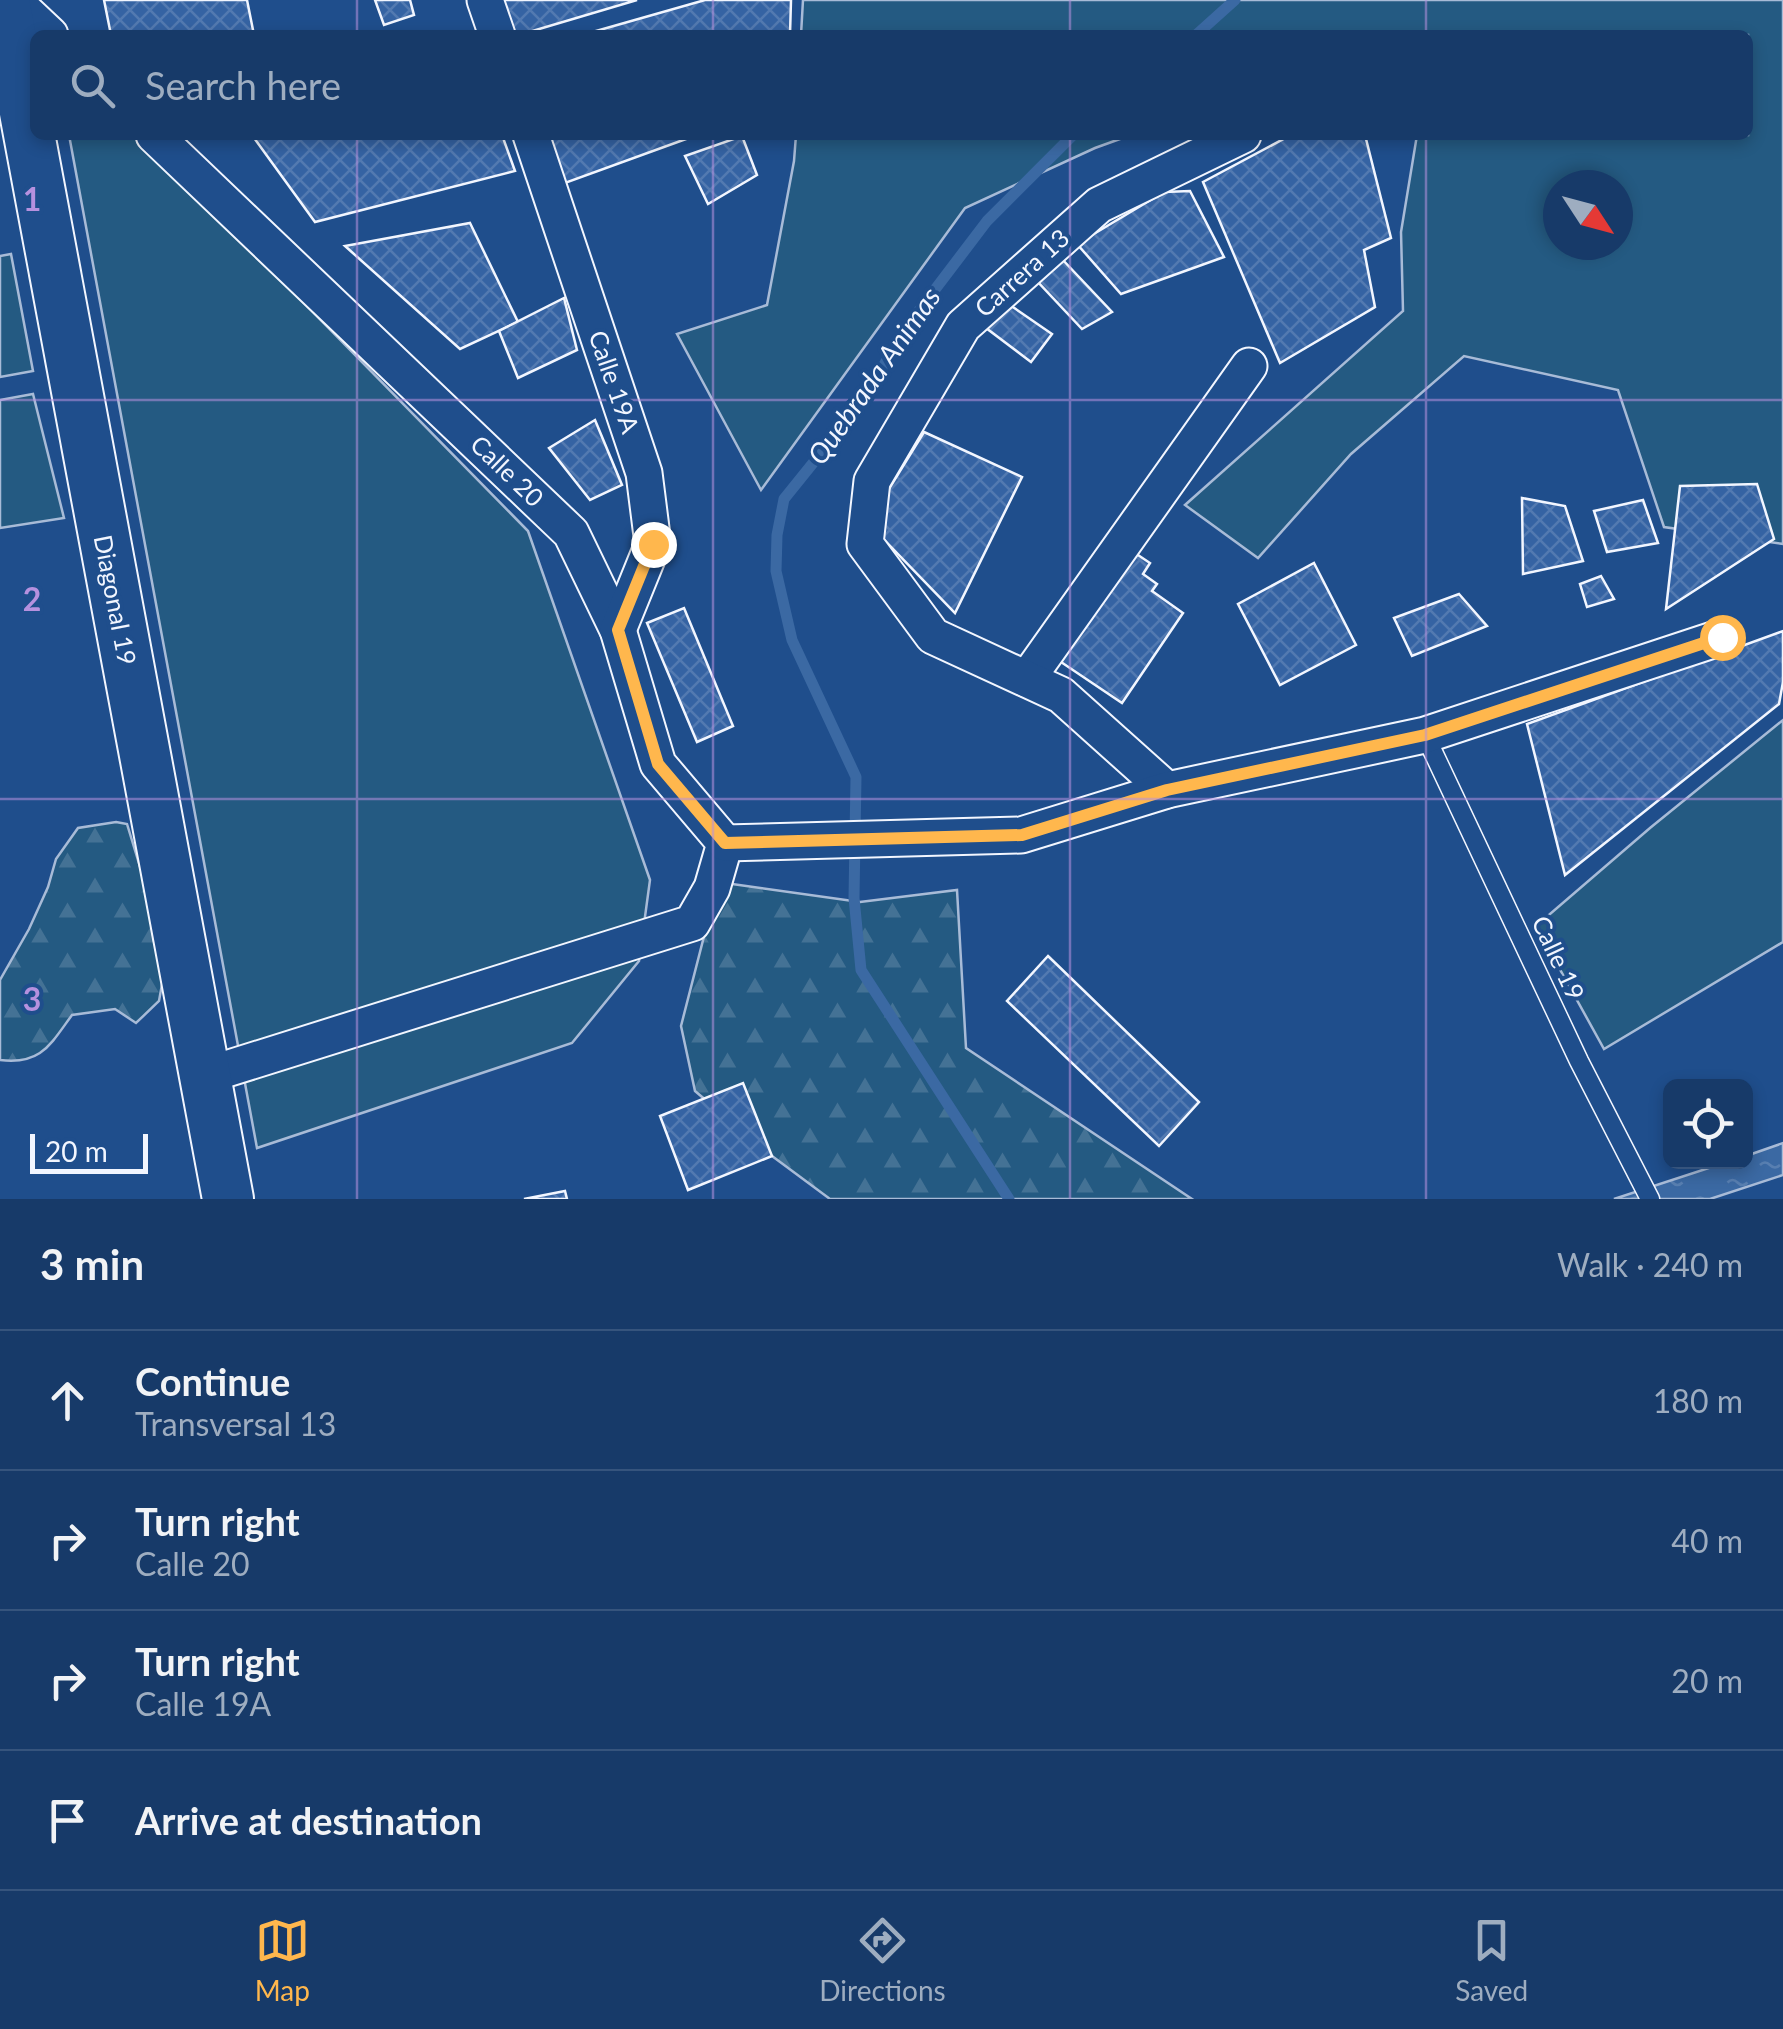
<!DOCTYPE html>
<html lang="en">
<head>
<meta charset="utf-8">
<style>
	body { margin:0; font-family:Lato,sans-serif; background:#20416f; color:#f1f3f6 }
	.controls { position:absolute; right:30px; bottom:30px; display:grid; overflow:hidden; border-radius:15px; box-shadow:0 5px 15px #0003 }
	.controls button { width:90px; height:90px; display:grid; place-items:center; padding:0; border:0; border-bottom:2px solid #36547d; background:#173a69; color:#f1f3f6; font:50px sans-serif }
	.compass { position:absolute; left:1543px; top:170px; width:90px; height:90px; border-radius:50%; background:#173a69; box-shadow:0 5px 15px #0003; rotate:126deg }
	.scale { position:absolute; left:30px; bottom:25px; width:118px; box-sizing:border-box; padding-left:10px; border:5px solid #f2f6ff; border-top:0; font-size:28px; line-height:35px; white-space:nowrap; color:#f2f6ff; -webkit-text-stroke:8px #1f4e8c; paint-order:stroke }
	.stop { position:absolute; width:30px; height:30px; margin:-22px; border:8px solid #ffb74d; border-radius:50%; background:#fff }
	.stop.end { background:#ffb74d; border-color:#fff; box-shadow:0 2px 10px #0008 }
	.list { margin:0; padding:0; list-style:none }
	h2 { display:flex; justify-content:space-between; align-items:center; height:130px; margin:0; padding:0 40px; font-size:42px }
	h2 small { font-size:32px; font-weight:400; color:#9eadc0 }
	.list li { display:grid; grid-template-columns:65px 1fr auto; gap:30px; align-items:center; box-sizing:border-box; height:140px; padding:0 40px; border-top:2px solid #36547d }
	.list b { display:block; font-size:38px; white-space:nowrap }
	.list p { margin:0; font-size:32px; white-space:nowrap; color:#9eadc0 }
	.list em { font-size:32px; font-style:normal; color:#9eadc0 }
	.icon { flex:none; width:55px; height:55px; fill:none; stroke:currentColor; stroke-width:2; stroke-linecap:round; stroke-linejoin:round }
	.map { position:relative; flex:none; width:1783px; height:1199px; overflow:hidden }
	.search { position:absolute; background:#173a69; box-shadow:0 5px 15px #0003; left:30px; right:30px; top:30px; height:110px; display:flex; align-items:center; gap:25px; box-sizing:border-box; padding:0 35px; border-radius:15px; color:#9eadc0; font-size:38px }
	.sheet { height:690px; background:#173a69 }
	nav { display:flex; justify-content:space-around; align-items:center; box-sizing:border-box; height:140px; border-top:2px solid #36547d; background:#173a69; font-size:28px; color:#9eadc0 }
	nav a { display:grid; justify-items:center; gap:5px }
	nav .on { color:#ffb74d }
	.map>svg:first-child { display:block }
</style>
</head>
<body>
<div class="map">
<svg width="1783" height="1199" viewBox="0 0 1783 1199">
	<defs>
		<pattern id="forest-firs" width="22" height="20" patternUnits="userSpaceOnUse" patternTransform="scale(2.5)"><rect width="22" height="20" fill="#245a82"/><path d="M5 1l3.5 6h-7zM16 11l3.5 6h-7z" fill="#447295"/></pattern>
		<pattern id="water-ripples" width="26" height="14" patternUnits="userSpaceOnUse" patternTransform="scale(2.5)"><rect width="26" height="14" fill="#3b69a3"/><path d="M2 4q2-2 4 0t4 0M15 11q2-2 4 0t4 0" fill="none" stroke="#587fb1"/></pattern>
		<pattern id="building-cross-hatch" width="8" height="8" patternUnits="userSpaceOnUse" patternTransform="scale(2.5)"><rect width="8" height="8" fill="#3563a3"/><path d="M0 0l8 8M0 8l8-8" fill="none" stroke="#537ab1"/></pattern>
	</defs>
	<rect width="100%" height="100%" fill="#1f4e8c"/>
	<!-- grass -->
	<g fill="#245a82" stroke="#a8bbd7" stroke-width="2.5" fill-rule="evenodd">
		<path d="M803 0H1783V544L1664 527 1618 390 1464 356 1351 454 1258 558 1185 505 1403 311 1401 232 1417 135H1748V35H801ZM1558 185H1618V245H1558Z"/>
		<polygon points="69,135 139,135 528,531 650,880 639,961 572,1043 257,1148"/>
		<polygon points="796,135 1131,135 1095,148 965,208 761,490 677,334 767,305 794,161"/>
		<polygon points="11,254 33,371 0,377 0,256"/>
		<polygon points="33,394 64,518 0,528 0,400"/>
		<polygon points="1783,720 1783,942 1604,1049 1536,926 1650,828"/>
	</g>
	<!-- forest -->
	<g fill="url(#forest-firs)" stroke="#a8bbd7" stroke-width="2.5">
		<path d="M116 822 127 824 144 880 154 941 166 962 159 1001 136 1023 115 1009 72 1015C50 1045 41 1065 0 1060V980L29 929 48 887 56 859 78 828Z"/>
		<polygon points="718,882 860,902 957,890 966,1048 1192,1199 830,1199 772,1156 695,1091 681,1026"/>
	</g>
	<!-- water -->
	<polygon fill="url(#water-ripples)" stroke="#a8bbd7" stroke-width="2.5" points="1783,1143 1783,1175 1710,1199 1614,1199 1727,1162 1746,1162 1746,1156"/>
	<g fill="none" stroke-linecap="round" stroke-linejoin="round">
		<!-- stream -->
		<g stroke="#3b69a3" stroke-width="11">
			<polyline points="1196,35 1235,0"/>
			<polyline points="1009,1199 861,970 854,898 856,777 792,640 776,571 777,535 784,499 859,406 908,325 987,221 1073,135"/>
		</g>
	</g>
	<!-- building -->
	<g fill="url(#building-cross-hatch)" stroke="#f2f6ff" stroke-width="2.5">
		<polygon points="104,0 247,0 254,35 111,35"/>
		<polygon points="375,0 410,0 414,15 384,25"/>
		<polygon points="495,0 637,0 519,35 507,35"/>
		<polygon points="705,0 791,0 790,35 582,35"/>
		<polygon points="252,135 502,135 515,171 315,222"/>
		<polygon points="554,135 697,135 554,187 537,141"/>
		<polygon points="1291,135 1365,135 1391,238 1364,250 1375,307 1280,363 1203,182"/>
		<polygon points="742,136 757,175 708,204 685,156"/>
		<polygon points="1190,191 1224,257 1121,294 1077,244 1164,192"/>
		<polygon points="470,223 518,322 460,349 345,246"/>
		<polygon points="1061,258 1112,312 1082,329 1037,281"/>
		<polygon points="564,298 577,350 518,378 499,331"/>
		<polygon points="1007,303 1052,334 1031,362 986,328"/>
		<polygon points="595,420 622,485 590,500 549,448"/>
		<polygon points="924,432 1022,477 955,613 868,523"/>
		<polygon points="1757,484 1774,539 1666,609 1680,486"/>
		<polygon points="1522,498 1565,506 1583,561 1523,574"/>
		<polygon points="1643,500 1658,543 1607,552 1594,511"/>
		<polygon points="1126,547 1150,563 1143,574 1157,584 1152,591 1183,613 1122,703 1052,656"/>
		<polygon points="1314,563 1356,645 1280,685 1238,604"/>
		<polygon points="1601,576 1614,599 1587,607 1580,584"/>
		<polygon points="1459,594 1487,626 1412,656 1394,618"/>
		<polygon points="684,608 733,726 697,742 647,623"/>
		<polygon points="1783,631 1783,682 1779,704 1565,875 1527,724"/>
		<polygon points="1048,956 1199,1102 1159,1146 1007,1001"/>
		<polygon points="743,1083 772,1156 688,1190 660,1116"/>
		<polygon points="565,1191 567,1199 524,1199"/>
	</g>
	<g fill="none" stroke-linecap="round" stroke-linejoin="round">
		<defs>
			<polyline id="lane" points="1425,735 1579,1061 1650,1199"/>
			<g id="street">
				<polyline points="13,0 50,35"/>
				<polyline points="485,0 497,35"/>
				<polyline points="154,135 571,533 618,630 658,764 725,843 712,888 692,923 204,1076"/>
				<polyline points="531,135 644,473 653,544 618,630"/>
				<polyline points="1027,679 1249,366"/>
				<polyline points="1167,790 1061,695 933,636 865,544 872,481 963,326 1099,205 1243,135"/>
				<polyline points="725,843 1021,835 1167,790 1425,735 1722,637"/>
			</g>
			<polyline id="secondary" points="4,0 228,1199"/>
		</defs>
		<!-- lane casing -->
		<use href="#lane" stroke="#f2f6ff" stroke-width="21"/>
		<!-- street casing -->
		<use href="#street" stroke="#f2f6ff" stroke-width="39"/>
		<!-- secondary casing -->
		<use href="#secondary" stroke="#f2f6ff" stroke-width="54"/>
		<!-- lane -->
		<use href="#lane" stroke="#1f4e8c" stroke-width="18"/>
		<!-- street -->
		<use href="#street" stroke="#1f4e8c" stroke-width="35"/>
		<!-- secondary -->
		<use href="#secondary" stroke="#1f4e8c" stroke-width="50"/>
	</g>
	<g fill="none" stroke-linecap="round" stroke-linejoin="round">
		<!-- route -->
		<polyline stroke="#ffb74d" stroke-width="12" points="653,544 618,630 658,764 725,843 1022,835 1167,790 1425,735 1722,637"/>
	</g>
	<!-- grid -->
	<path fill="none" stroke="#b691df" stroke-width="2.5" stroke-opacity="0.55" d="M357 0V35M713 0V35M1070 0V35M1426 0V35M357 135V1199M713 135V1199M1070 135V1199M1426 135V1199M0 400H1783M0 799H1783"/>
	<g text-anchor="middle" stroke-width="8" stroke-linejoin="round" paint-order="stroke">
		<!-- street labels -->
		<g font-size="25" fill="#f2f6ff" stroke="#1f4e8c">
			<text transform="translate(1022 273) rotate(-42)" y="9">Carrera 13</text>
			<text transform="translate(614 382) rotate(71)" y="9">Calle 19A</text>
			<text transform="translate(507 471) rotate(44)" y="9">Calle 20</text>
			<text transform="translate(115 600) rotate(79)" y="9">Diagonal 19</text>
			<text transform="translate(1558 958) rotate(65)" y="9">Calle 19</text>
		</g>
		<!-- water labels -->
		<g font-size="28" font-style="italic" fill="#f2f6ff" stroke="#1f4e8c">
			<text transform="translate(874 376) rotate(-55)" y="10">Quebrada Animas</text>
		</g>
	</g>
	<g font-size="32" text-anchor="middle" font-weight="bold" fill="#b691df" stroke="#1f4e8c" stroke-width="8" stroke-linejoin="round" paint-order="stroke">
		<text x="32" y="211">1</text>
		<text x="32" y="611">2</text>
		<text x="32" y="1011">3</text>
	</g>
</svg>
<div class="controls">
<button><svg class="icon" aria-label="locate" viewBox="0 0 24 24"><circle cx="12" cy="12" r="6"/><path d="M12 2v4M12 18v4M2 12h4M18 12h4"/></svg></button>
</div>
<svg class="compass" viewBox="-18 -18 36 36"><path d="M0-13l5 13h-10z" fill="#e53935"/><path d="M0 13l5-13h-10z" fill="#9eadc0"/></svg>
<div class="scale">20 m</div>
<div class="stop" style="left:1722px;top:637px"></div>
<div class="stop end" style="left:653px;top:544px"></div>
<div class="search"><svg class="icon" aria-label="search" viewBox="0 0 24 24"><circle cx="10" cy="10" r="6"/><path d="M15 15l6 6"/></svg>Search here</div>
</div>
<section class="sheet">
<h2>3 min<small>Walk · 240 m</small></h2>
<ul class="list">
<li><svg class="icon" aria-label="ahead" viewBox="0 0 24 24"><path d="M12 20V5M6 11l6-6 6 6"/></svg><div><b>Continue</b><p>Transversal 13</p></div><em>180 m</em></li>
<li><svg class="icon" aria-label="right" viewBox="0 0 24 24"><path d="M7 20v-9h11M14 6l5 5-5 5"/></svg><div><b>Turn right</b><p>Calle 20</p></div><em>40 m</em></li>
<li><svg class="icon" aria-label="right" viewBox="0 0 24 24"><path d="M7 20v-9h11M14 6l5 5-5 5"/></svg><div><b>Turn right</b><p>Calle 19A</p></div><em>20 m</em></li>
<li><svg class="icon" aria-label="arrive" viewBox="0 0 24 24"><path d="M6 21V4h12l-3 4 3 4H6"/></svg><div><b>Arrive at destination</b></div></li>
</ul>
</section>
<nav>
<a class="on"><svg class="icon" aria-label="map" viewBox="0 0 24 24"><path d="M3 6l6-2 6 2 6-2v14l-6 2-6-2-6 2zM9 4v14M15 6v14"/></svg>Map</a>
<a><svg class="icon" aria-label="directions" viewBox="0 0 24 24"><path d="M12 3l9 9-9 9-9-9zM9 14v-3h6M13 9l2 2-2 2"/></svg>Directions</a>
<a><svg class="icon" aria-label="saved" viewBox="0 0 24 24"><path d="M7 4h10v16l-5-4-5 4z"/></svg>Saved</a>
</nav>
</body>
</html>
